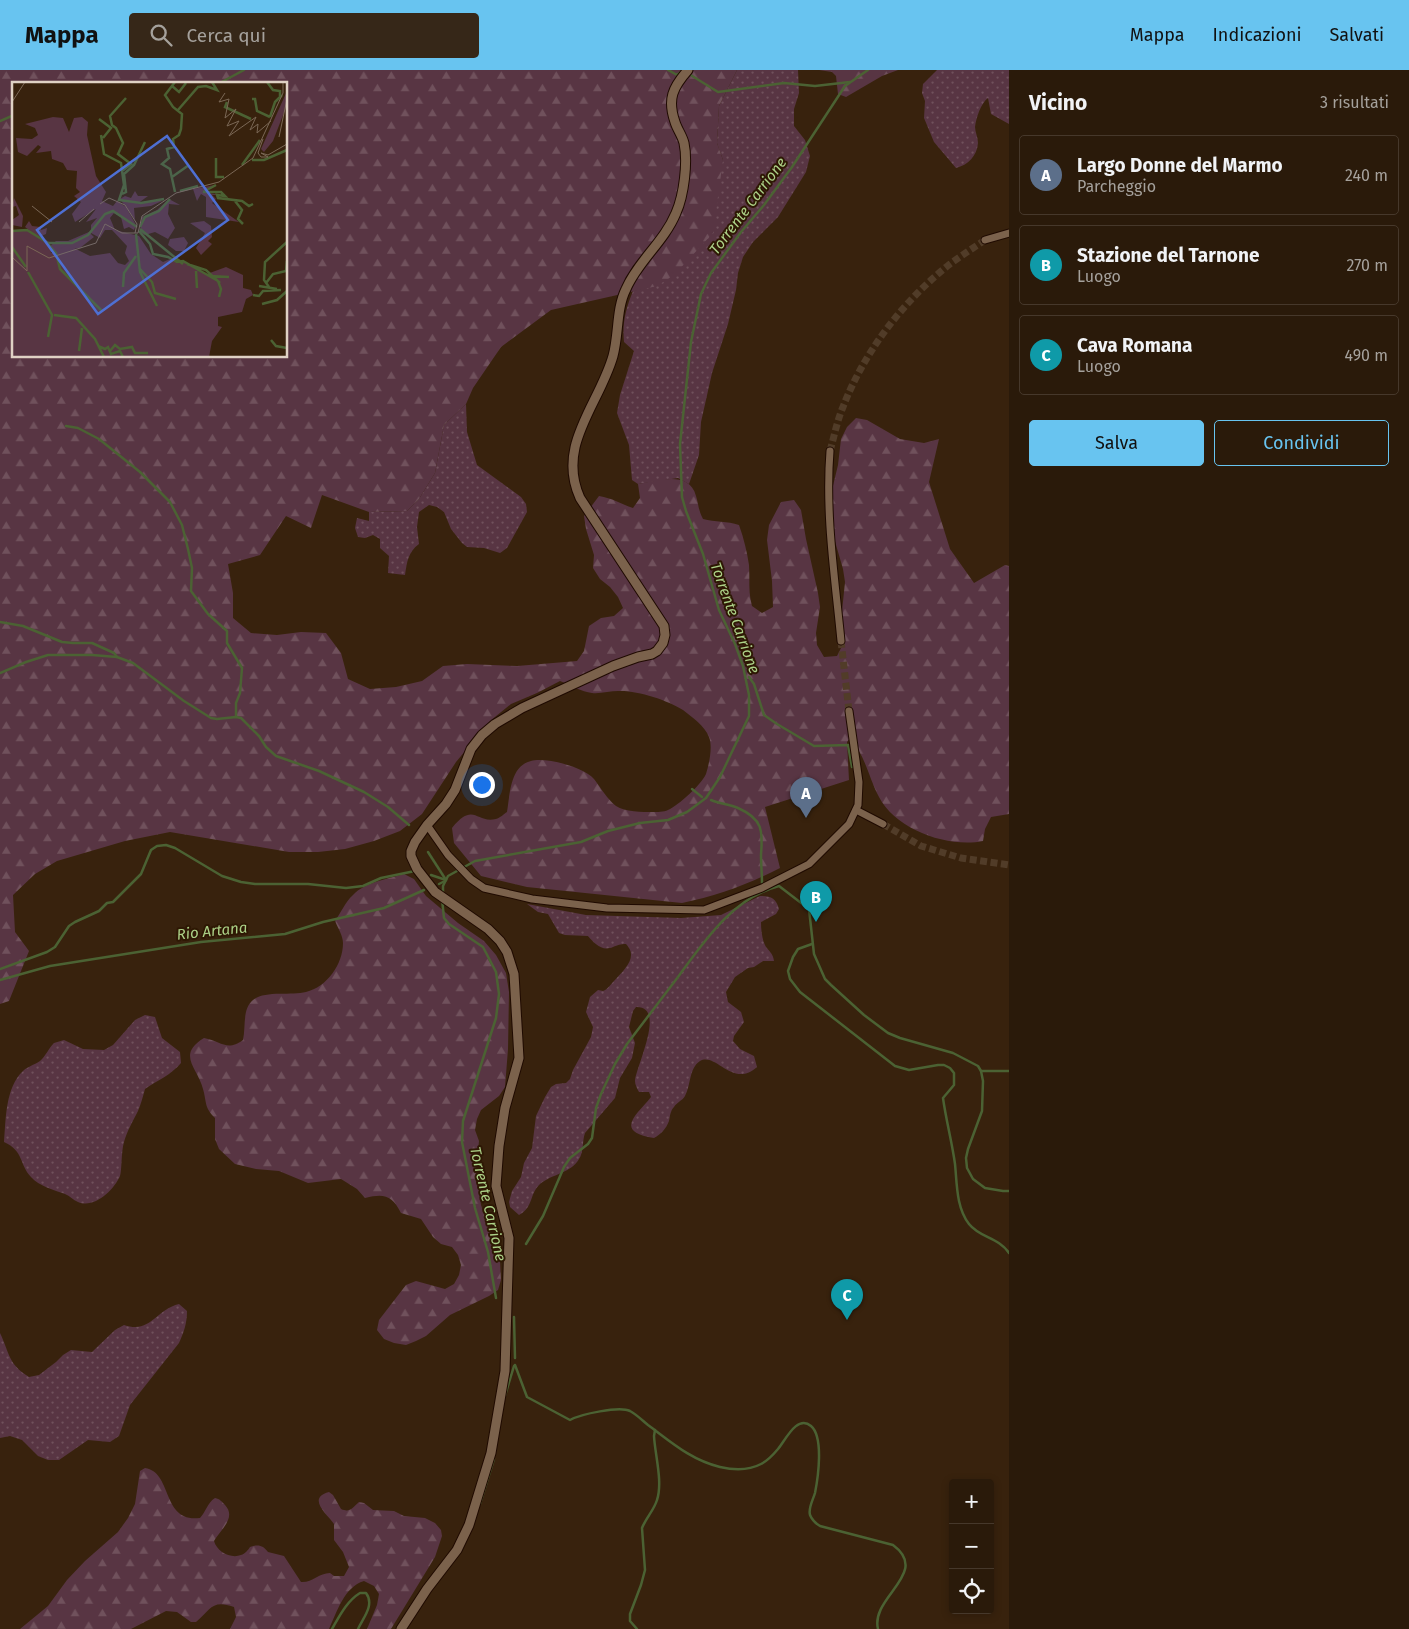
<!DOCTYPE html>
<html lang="it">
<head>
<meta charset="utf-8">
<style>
	body { margin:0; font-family:"Fira Sans",sans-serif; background:#362718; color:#f1f3f6 }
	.controls { position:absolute; right:15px; bottom:15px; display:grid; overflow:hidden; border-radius:5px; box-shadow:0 2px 8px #0003 }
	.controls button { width:45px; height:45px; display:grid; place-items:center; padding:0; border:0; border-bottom:1px solid #46382b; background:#2a1a0a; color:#f1f3f6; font:25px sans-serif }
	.you { position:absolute; left:481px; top:714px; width:18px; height:18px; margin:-12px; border:4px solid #fff; border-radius:50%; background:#1a73e8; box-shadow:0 0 0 8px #1a73e833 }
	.badge { display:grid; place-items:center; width:32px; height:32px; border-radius:50%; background:#68c4f0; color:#fff; font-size:16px; font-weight:700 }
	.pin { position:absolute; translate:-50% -41px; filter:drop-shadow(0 1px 2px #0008) }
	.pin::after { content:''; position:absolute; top:26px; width:18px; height:15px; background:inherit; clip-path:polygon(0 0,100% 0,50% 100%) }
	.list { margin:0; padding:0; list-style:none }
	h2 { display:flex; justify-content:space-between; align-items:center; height:65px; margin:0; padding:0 20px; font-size:21px }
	h2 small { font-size:16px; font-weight:400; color:#a5a19c }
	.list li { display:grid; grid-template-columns:32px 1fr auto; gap:15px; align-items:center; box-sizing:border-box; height:80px; margin:0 10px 10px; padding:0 10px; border:1px solid #46382b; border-radius:5px }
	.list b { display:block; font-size:19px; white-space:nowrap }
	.list p { margin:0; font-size:16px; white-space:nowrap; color:#a5a19c }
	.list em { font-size:16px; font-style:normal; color:#a5a19c }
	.actions { display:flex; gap:10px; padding:15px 20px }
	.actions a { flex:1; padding:11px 0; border:1px solid #68c4f0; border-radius:5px; text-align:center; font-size:18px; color:#68c4f0 }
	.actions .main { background:#68c4f0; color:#111 }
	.icon { flex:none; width:28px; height:28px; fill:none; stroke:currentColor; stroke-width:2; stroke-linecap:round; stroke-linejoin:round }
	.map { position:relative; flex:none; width:1009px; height:1559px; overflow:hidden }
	header { display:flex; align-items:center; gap:30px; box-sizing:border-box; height:70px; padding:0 25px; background:#68c4f0; color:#111 }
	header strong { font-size:24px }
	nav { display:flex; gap:28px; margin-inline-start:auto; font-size:18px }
	.search { width:350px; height:45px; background:#362718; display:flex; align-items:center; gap:12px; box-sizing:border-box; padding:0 18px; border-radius:5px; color:#a5a19c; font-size:19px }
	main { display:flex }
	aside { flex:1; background:#2a1a0a }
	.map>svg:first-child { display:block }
</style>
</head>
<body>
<header>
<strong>Mappa</strong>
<div class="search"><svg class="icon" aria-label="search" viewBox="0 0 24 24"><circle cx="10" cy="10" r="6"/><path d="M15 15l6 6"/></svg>Cerca qui</div>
<nav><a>Mappa</a><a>Indicazioni</a><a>Salvati</a></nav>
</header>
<main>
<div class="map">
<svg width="1009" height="1559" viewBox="0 0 1009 1559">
	<defs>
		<pattern id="grass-dots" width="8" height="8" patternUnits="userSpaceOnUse" patternTransform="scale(1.25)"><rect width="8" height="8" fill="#583543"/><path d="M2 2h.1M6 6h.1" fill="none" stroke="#70515c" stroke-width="1.8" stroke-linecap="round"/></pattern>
		<pattern id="forest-firs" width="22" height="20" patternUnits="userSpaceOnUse" patternTransform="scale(1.25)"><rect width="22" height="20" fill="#583543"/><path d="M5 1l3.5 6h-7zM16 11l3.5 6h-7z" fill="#70515c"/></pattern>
	</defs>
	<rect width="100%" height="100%" fill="#38220d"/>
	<!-- grass -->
	<g fill="url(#grass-dots)">
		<path d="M737 0H798L799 23 794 39V56L805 70 810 86 806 102 778 147 753 172 743 187 738 203 736 220 728 254 712 303 701 352 699 385 689 414 678 408 638 414 632 410 629 375 617 343 620 325 634 281 624 272C622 253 626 238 633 221L657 215 723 90 717 73 719 36Z"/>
		<path d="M937 0H1009V54L991 44 988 28C981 33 976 48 975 57 975 62 978 67 978 73 977 86 968 95 956 98L934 72 924 48 925 31 922 23 923 14Z"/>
		<path d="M466 334 467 362 477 395 521 427 526 434 527 442 507 478 500 483 484 478 467 477 462 473 451 459 444 442 437 437 429 435 419 442 417 457 419 474C408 482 407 492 405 505L388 503 389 486 380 478V469L373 465 365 468 358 467 355 458 357 448 369 451V442L407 441 419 429 435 403 444 355Z"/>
		<path d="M760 826C771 826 776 828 779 839L776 844 761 852C761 860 762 870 766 877 770 882 773 884 774 891H763L754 897 748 898 735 907 726 922 728 932 741 942 744 952 734 966 733 971 740 979 754 986 757 997C733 1019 716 982 700 991 689 998 691 1015 685 1026 682 1031 677 1032 674 1037 670 1041 670 1047 669 1051 666 1059 661 1064 654 1068 613 1061 637 1045 651 1027L649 1022H639C637 1018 635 1015 635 1011 636 996 667 936 636 937L633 941 629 957 635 973 632 988 620 1008 615 1028 585 1063C582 1071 584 1082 579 1089 571 1103 552 1104 540 1114 529 1124 534 1137 519 1145L510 1137 509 1132 512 1121 521 1107 524 1093 532 1078 536 1046 545 1027 551 1017 556 1014 566 1013 570 1009 573 1000 591 967 593 957 586 942 590 927 598 920 603 921C608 919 610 915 614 911 624 900 639 887 626 874 620 874 618 875 613 877 602 882 594 873 588 866L565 865 559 863 548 844 538 842 527 834 586 845 681 848 721 845Z"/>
		<path d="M145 945 155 947 162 968 180 982 181 993C171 1005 158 1010 145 1019 143 1026 141 1034 138 1041 133 1051 127 1061 124 1072 121 1082 122 1100 120 1106 114 1120 94 1139 78 1132 73 1130 70 1126 65 1124 54 1120 39 1116 31 1107 19 1094 24 1081 4 1072 6 1050 5 1018 23 1001 27 997 34 995 40 991 45 987 49 978 54 973L64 970 83 979 104 980 113 975 135 950Z"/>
		<path d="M179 1234 187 1241C187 1253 184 1262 179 1273L130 1335 119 1366 110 1372 88 1370 59 1390H48L38 1386 22 1370 10 1366 0 1368V1263C10 1284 8 1294 29 1307L39 1305 56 1292 63 1285 71 1280 92 1282 115 1260 124 1255C151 1264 155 1240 179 1234Z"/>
	</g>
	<!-- forest -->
	<g fill="url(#forest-firs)" fill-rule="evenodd">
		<path d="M0 0H737L719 36 717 73 723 90 713 163 674 205 657 216 551 240 501 277 473 318 466 334 444 355 435 403 419 429 407 441 369 442 322 425 311 458 286 446 260 485 228 494 233 523V548L251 563 277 565 301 562 326 563 341 583 348 609 370 619 396 617 422 611 443 596 467 594 517 596 577 591 584 581 589 556 601 548 614 546 623 538 618 527 610 517 600 509 593 498 594 485 586 459 584 446 599 426C612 428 621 434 633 438L640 428 638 414C658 411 689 400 696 426 699 436 698 439 703 449 715 452 727 451 739 455 744 469 747 482 749 495 750 509 748 522 752 536L762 543 773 537 772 511 767 470 769 455 781 432 794 430 801 440 806 469 818 523 820 537 816 563 817 575 824 587 837 586 843 574 841 551 845 512 843 499 832 461V420L838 395 841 369 847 357 856 348 867 350 900 369 924 373 939 369 929 412 950 479 974 513 1005 495 1009 496V744L991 747 985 759 983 771C948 778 896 760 879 727 868 706 866 687 850 668L847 672 849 710 765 737 780 798C749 814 717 826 682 833L527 817 481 806 454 773 452 758C474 731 476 754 496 749 500 748 504 744 507 742 510 724 510 696 531 691 546 687 584 697 594 709 601 718 607 729 616 736 625 742 642 742 653 742 657 742 664 742 668 740 679 735 701 715 706 704 709 694 713 677 709 667 705 656 692 647 683 640 667 630 637 620 618 621 610 621 600 624 592 623 582 622 570 615 560 611L537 623 511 634 490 651 456 692 422 744 400 761 374 771 345 779 318 782H289L170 762 125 771 57 791 35 804 13 825 15 862 29 881 9 931 0 934ZM14 14H286V286H14Z"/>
		<polygon points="819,0 898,0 882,6 846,27 838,24 836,6 832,2"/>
		<path d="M404 804 414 809 426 826 458 853 484 871 496 885 506 903 509 922 508 979 505 1017 499 1026 481 1040 477 1049 475 1060 479 1071 476 1099 481 1135 500 1191 501 1210 498 1220 489 1226 450 1245 426 1266 416 1271 406 1275 394 1273 384 1269 377 1260 379 1250 406 1215 416 1211 445 1219 454 1214 459 1205 461 1195 458 1185 452 1177 441 1174 433 1167 421 1149 401 1143C392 1125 384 1123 365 1128L357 1119 341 1109 308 1113 279 1101 256 1099 235 1094 219 1079 215 1069V1048C204 1037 207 1033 203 1019 198 998 176 985 204 968 221 971 227 982 243 970 246 957 242 939 253 930 265 920 292 926 306 922 327 917 343 894 343 873 343 866 338 858 335 851 341 843 345 832 353 825 365 812 388 809 404 804Z"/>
		<path d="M145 1398C173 1402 161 1453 200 1448 206 1442 207 1433 215 1428 220 1429 221 1431 225 1435 237 1448 220 1460 214 1471 217 1482 231 1489 241 1485 245 1484 248 1480 250 1477 258 1474 263 1475 268 1482L284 1486 301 1512C312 1513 319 1503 330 1503L334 1506H344L349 1497 343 1482 334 1470V1454C328 1445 306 1428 329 1422L333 1425 341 1439C350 1443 352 1438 359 1432L364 1433 373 1440 394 1441 404 1446 425 1448 435 1453 441 1460 442 1466 435 1487 391 1559H367L377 1535 379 1524 374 1516 364 1511C344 1517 337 1542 329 1559H230L236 1547 234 1537C212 1529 211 1539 196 1552H191L177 1542 166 1541 131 1559H20L48 1536 67 1510 85 1491 118 1462 128 1448 135 1434 140 1401Z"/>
	</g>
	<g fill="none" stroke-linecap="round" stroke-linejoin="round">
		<!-- stream -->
		<g stroke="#4b6233" stroke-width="2.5">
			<polyline points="668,0 677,5 682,1"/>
			<polyline points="689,4 718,22 784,13 815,16 850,12"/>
			<polyline points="218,14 244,0"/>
			<polyline points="0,51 14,45"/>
			<polyline points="66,356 78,358 99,369 140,402 170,432 182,455 188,479 192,498 191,521 208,544 227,561 227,573 242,598 240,623 236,633 236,646"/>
			<polyline points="0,552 23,556 62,572 73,573 92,573 114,583 117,587"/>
			<polyline points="0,603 26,592 48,585 92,585 117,587 133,593 184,631 211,648 217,649 236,647 241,648 259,666 266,677 276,686 319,701 364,722 388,737 409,755"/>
			<polyline points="749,607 754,614 764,645 777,654 814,676 848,675 852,697"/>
			<polyline points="692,719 702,727"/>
			<path d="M711 730C720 734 729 734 738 738 763 749 763 761 761 785 761 795 762 804 762 813"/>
			<polyline points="428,782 446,810"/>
			<polyline points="431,805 446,810"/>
			<polyline points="439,814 445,811"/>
			<polyline points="443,824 443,816 448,806 475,791 581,772 608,761 640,753 668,750 687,742 706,728 720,707 749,646 749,625 743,596 735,574 719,540 703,484 686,441 682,427 680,374 691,272 701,224 711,203 741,162 764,135 792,97 845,16 868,0"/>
			<polyline points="442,829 444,848 449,854 483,877 496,902 499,924 496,948 463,1051 462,1072 475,1138 488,1182 496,1228"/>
			<path d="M812 874 798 879 793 887 788 901 790 909 800 922 895 996 909 1000 938 995H944L950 998 954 1003V1015L943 1028C946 1050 952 1072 955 1094 957 1113 956 1137 969 1154 980 1168 998 1167 1009 1183"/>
			<polyline points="0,899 47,882 55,877 69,856 75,852 99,841 107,833 113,832 141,804 151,780 157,776 166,775 175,778 222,806 241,812 255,814 308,814 346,818 363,816 381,808 415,801"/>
			<polyline points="0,910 50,896 201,872 285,864 323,852 384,838 424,820"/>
			<polyline points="981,1001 1009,1001"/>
			<path d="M526 1174 543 1146 564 1097 570 1088 588 1074 592 1068 596 1038 601 1024 615 994 627 974C644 952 661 929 678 907 705 870 733 828 779 816L809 839 814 884 825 909 831 915 864 945 888 963 900 968 953 983 978 996 981 1001 983 1011 982 1041 968 1079 966 1088 967 1098 973 1109 985 1118 1003 1121H1009"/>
			<polyline points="514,1247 515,1288"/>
			<path d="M515 1295 527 1327 570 1350C581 1344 619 1336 630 1341 636 1344 643 1351 648 1355 671 1372 691 1390 720 1397 733 1400 748 1401 761 1394 767 1391 773 1385 778 1379 785 1371 797 1344 811 1356 824 1367 818 1408 815 1423 813 1430 808 1438 810 1445 812 1450 815 1453 820 1456L893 1475C931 1503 870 1527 878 1559"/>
			<polyline points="504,1329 514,1296"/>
			<polyline points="480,1434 494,1389"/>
			<path d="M332 1559C340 1545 347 1531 360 1523H366C375 1535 363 1548 358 1559"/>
			<path d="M637 1559 630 1551V1544L641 1515 645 1500 642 1458C646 1448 654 1440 657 1430 663 1412 655 1385 654 1366L655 1360"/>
		</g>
		<!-- minor-tunnel -->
		<g stroke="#513c28" stroke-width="7" stroke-dasharray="7 3.5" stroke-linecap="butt">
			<path d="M830 381C834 367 837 351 843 337 864 282 903 231 950 194 961 186 973 178 985 170"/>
			<polyline points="841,571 849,641"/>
			<polyline points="883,754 921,776 961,788 1009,795"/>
		</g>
		<defs>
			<g id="minor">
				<polyline points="985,170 1009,163"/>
				<path d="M830 381C825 444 835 508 841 571"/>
				<polyline points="856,740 883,754"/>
				<polyline points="427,755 448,785 471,809 484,818 532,829 607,838 704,840 762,818 809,794 849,754 858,735 859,712 849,641"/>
			</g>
			<path id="tertiary" d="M401 1559 427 1519 457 1480 469 1455 491 1383 505 1301 509 1168 496 1116 499 1076 505 1038 519 988 514 904 507 882 500 871 488 859 435 822 417 799 411 786V781L415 772 427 755 446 734 455 720 471 679 482 665 495 654 522 638 613 596 638 587 652 584 657 581 663 573 665 565 664 556 580 428C556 375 599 335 613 286 619 264 616 239 626 219 638 191 664 172 676 143 684 125 688 92 684 73 682 65 677 59 675 52 667 29 673 17 688 0"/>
		</defs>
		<!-- minor casing -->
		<use href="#minor" stroke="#1f0a00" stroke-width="9"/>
		<!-- tertiary casing -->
		<use href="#tertiary" stroke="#1f0a00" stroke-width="11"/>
		<!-- minor -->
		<use href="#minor" stroke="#7b624c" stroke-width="7"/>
		<!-- tertiary -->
		<use href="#tertiary" stroke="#7b624c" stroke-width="9"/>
	</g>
	<g text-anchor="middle" stroke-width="4" stroke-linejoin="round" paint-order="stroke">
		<!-- water labels -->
		<g font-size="15" font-style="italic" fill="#acd187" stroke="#2e1804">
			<text transform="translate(748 136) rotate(-53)" y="5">Torrente Carrione</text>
			<text transform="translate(735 548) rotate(70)" y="5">Torrente Carrione</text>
			<text transform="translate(212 861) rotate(-6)" y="5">Rio Artana</text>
			<text transform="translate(488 1134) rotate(77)" y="5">Torrente Carrione</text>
		</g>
	</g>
	<!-- overview -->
	<g transform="translate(12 12)">
		<rect width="275" height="275" fill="#38220d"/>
		<path d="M123 109 126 114H136L125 122 134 119H150L139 124 122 126 123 138 108 117 113 114 119 116ZM2 116 11 134 10 145 0 143V138L7 133 4 124 0 125ZM17 139 20 144 29 145V148L35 146 34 152 27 155 13 145ZM192 139 199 144 200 155 196 159 200 162 189 173 184 166 193 151 178 141ZM77 150 82 155 68 166 38 170 36 166 44 159H56ZM172 155 176 161 172 169H164L156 163 158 157Z" fill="#583543"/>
		<path d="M275 0V21L273 28 261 59 252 70 249 67 275 9ZM41 35 51 36 57 50 62 36 70 35 76 40 75 53 84 94 94 110 90 119 101 124 105 119 114 125 124 143 122 148 117 145 112 147 109 135 102 131 98 136 103 148 127 154 139 172 151 180 163 175 195 192 214 185 231 193V206L239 208 241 213 234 217 230 230 206 235V244L210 245 200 259 197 275H0V148L16 147 37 160 39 171 56 163 78 174 98 171 106 181 113 183 117 179 113 171 115 164 100 148H93L88 156 79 151V143L85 136 74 140 84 127 63 140 60 132 69 120 62 114 68 110 64 106 65 89 55 88 51 81 40 77 39 69 24 71 29 65 26 63 15 74 6 70 4 56 20 57 26 53 23 46 13 42ZM203 103 190 110 209 113H200L204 117 200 121 227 140 194 135V115L189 112 185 119 181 107ZM157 117 168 123 157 122 156 132 163 146 156 157 143 150 133 153 128 150 130 135 145 128Z" fill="#583543"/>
		<path fill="none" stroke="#4b6233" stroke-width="2.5" d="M255 0 261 8 268 9V14M160 4 167 10 174 1M240 17H243L245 29 258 35M215 20 213 25 239 37M166 28 186 5 194 4 205 8 200 0M258 35 263 20 270 13M87 37 99 46 91 56M89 53 92 72 109 81 112 103 107 118 129 121 152 117M204 76V95H212M240 78H252L275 68M230 83 248 58M110 89 119 82 106 72 111 61 104 46 100 43 98 34 114 16M160 95 177 83M204 103 191 110H209L213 114 205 113 206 116 230 119 237 124 241 122M168 109 186 104M163 110 158 87 150 82 157 76 155 67 162 65 161 57 167 53 169 47 170 32 161 25 153 13 163 0M110 112 114 110 112 92 122 83 133 60M223 119 230 128 226 137 231 142M128 145 133 135 147 129 158 117M128 147 171 182M0 149 15 148 36 161H60L76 153 93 132 101 129 125 145M127 149 138 162 141 172 156 175 165 180 171 179 206 199 209 207 207 215M124 152 128 190 145 224M35 161 44 171 48 187 90 229M0 165 14 185M175 182 194 188 208 201M128 187 140 200 143 211 164 217M184 189 185 206M16 190 40 233 36 255M198 194 217 195M254 201 261 192 274 189 275 179M247 204 265 207M111 205 112 191 124 174M257 205 252 198 253 180 275 160M241 213 247 214 251 209 269 208M250 222 265 218 275 209M42 233 64 236 83 257 92 275M259 258 264 264 275 266M86 264 93 267 96 265 99 272 108 269 111 275M67 269 70 246M98 269 103 263 108 267 120 265 123 271H136"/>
		<path fill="none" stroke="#7b6856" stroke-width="1" d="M213 11 207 20 217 17 213 36 224 27 215 44 227 39 217 54 244 35 238 48 246 42 245 51 259 39M0 20 13 0M267 55 275 17M251 57 246 71 249 75H256L249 71 256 73 275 62M88 122 97 116 113 123 125 142 123 151M20 124 40 140M67 140 82 127M0 175 15 189V164L37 176 84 161 93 142 110 151H126L130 134 164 111 207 100 241 76 271 11V0"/>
		<path fill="#4e6fd3" fill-opacity="0.15" stroke="#4e6fd3" stroke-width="2.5" d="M155 54 216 138 86 232 25 148Z"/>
		<rect width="275" height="275" fill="none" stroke="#dfd1c4" stroke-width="2.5"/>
	</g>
</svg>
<div class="controls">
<button>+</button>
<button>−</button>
<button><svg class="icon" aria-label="locate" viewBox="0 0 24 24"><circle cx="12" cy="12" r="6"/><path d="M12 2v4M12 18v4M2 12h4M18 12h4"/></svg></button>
</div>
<div class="you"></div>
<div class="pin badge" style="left:806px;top:748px;background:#5c6f8a">A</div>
<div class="pin badge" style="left:816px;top:852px;background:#0f9aa8">B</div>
<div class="pin badge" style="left:847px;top:1250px;background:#0f9aa8">C</div>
</div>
<aside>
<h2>Vicino<small>3 risultati</small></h2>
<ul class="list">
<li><span class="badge" style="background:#5c6f8a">A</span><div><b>Largo Donne del Marmo</b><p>Parcheggio</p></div><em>240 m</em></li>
<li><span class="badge" style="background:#0f9aa8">B</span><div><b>Stazione del Tarnone</b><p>Luogo</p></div><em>270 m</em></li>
<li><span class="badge" style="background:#0f9aa8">C</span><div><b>Cava Romana</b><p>Luogo</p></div><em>490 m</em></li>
</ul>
<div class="actions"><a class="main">Salva</a><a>Condividi</a></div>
</aside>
</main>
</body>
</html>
